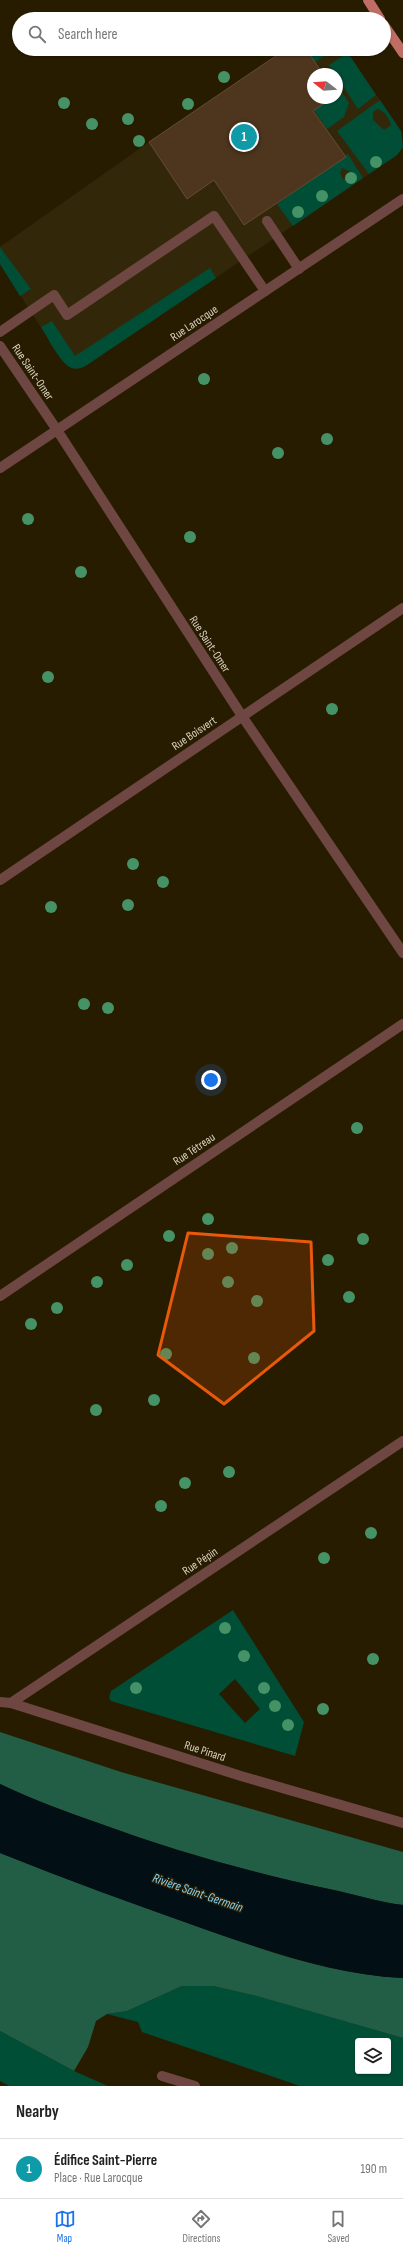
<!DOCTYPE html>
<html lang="en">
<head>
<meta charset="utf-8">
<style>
	body { margin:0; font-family:"Sofia Sans Condensed",sans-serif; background:#f2f2f2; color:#222 }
	.controls { position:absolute; right:12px; bottom:12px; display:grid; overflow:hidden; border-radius:4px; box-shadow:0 1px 3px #0004 }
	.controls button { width:36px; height:36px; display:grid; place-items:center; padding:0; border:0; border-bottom:1px solid #e0e0e0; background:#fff; color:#222; font:20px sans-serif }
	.compass { position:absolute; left:307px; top:68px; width:36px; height:36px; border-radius:50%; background:#fff; box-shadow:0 1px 3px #0004; rotate:287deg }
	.you { position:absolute; left:211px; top:1080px; width:14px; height:14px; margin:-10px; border:3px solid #fff; border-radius:50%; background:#1a73e8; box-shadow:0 0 0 6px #1a73e833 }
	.badge { display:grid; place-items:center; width:26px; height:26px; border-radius:50%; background:#1a73e8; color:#fff; font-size:13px; font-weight:700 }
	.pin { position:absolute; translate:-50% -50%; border:2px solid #fff; box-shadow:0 1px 4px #0006 }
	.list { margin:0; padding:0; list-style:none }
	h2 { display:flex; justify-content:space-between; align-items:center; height:52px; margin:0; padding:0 16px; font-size:17px }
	h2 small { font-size:13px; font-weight:400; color:#767676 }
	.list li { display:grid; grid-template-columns:26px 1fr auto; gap:12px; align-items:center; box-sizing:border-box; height:60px; padding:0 16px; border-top:1px solid #e0e0e0 }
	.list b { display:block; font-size:15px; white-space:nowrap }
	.list p { margin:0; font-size:13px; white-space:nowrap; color:#767676 }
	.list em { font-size:13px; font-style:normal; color:#767676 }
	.icon { flex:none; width:22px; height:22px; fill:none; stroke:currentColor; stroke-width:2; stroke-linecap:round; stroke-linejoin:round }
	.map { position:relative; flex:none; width:403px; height:2086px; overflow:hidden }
	.search { position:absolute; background:#fff; box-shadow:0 1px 3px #0004; left:12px; right:12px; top:12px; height:44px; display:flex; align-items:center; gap:10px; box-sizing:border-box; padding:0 14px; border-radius:22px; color:#767676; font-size:15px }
	.sheet { height:112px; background:#fff }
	nav { display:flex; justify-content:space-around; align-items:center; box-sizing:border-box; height:56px; border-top:1px solid #e0e0e0; background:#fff; font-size:11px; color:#767676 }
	nav a { display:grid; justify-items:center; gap:2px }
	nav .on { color:#1a73e8 }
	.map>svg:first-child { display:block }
</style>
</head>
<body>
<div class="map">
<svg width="403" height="2086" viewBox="0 0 403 2086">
	<rect width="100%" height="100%" fill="#281c00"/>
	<!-- built -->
	<path fill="#33270a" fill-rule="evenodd" d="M286 49H345L401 131 403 147 397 155 369 174 87 365 80 369 72 368 64 363 0 264V247L149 142ZM313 74H337V98H313Z"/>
	<!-- green -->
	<g fill="#004e36" fill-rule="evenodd">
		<polygon points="306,49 335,49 315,62"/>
		<polygon points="348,53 376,95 358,109 337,77 337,74 329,65"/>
		<polygon points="337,85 349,103 344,117 327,129 314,110 332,98 337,98"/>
		<path d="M380 100 401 131 403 147 397 155 369 174 337 131ZM377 109C385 111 389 118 391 125L384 130 373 120V112Z"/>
		<path d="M348 154 363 178 293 226 277 204ZM342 168 353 173 343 180 340 173Z"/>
		<polygon points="0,247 31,289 20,296 0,264"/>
		<path d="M210 268 216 278 87 365C83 367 77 370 72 368 61 365 47 336 41 327L52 321 75 356Z"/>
		<path d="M233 1610 304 1722 295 1756 111 1701 109 1698 111 1691ZM235 1679 260 1709 245 1723 219 1694Z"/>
		<path d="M182 1986H213L258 1996 403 2038V2086H300L142 2032 138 2022 107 2014 127 2011ZM358 2041H388V2071H358Z"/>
		<polygon points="0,2031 74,2071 108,2086 9,2086 0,2081"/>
	</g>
	<!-- forest -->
	<g fill="#225e46">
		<path d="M0 1732 121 1772 403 1852V1905C378 1902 354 1894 329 1889 252 1873 175 1851 101 1824 67 1812 33 1800 0 1784Z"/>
		<path d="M0 1853C70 1880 139 1906 210 1931 272 1953 337 1975 403 1978V2038L257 1996 213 1986H182L127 2011 107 2014 96 2021 88 2047 74 2071 0 2031Z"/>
	</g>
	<!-- water -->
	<path fill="#020f15" d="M0 1784C33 1800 67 1812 101 1824 175 1851 252 1873 329 1889 354 1894 378 1902 403 1905V1978C335 1975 268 1951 204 1929 136 1905 67 1880 0 1853Z"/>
	<!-- building -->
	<polygon fill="#4d351e" stroke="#654b34" points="286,49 306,49 323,74 313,74 313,98 332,98 313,111 346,157 244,225 214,180 187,199 149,142"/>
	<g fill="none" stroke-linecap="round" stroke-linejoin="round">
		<!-- lane -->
		<g stroke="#6e4742" stroke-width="10">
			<polyline points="267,221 299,269"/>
			<polyline points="0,332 54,295 67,315 214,216 265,291"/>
		</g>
		<!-- street -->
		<g stroke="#6e4742" stroke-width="10">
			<polyline points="0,346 57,430 242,716 403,953"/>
			<polyline points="0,468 403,199"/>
			<polyline points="0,880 403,608"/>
			<polyline points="0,1296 403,1024"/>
			<polyline points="0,1702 11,1703 241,1776 403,1823"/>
			<polyline points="11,1703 403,1441"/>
			<polyline points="162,2076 195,2086"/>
		</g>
		<!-- primary -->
		<g stroke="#be6e64" stroke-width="10">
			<polyline points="368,0 380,19"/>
			<polyline points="384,25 403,53"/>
		</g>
	</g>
	<!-- trees -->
	<g fill="#459266">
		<circle cx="224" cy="77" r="6"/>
		<circle cx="64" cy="103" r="6"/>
		<circle cx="188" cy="104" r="6"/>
		<circle cx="128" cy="119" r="6"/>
		<circle cx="92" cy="124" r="6"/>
		<circle cx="139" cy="141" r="6"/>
		<circle cx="376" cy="162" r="6"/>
		<circle cx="351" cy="178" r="6"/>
		<circle cx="322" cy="196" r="6"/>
		<circle cx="298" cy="212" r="6"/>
		<circle cx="204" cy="379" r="6"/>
		<circle cx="327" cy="439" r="6"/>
		<circle cx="278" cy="453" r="6"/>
		<circle cx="28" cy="519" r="6"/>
		<circle cx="190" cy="537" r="6"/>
		<circle cx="81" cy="572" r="6"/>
		<circle cx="48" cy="677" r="6"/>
		<circle cx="332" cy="709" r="6"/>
		<circle cx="133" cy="864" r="6"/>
		<circle cx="163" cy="882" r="6"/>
		<circle cx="128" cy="905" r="6"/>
		<circle cx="51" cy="907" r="6"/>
		<circle cx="84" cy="1004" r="6"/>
		<circle cx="108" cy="1008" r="6"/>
		<circle cx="357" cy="1128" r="6"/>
		<circle cx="208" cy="1219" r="6"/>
		<circle cx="169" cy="1236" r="6"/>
		<circle cx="363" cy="1239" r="6"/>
		<circle cx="232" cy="1248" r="6"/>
		<circle cx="208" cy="1254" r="6"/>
		<circle cx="328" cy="1260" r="6"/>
		<circle cx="127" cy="1265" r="6"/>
		<circle cx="97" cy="1282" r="6"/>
		<circle cx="228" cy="1282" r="6"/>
		<circle cx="349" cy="1297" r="6"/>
		<circle cx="257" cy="1301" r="6"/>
		<circle cx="57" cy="1308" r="6"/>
		<circle cx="31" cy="1324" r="6"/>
		<circle cx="166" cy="1354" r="6"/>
		<circle cx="254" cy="1358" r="6"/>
		<circle cx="154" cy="1400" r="6"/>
		<circle cx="96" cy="1410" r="6"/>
		<circle cx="229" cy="1472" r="6"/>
		<circle cx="185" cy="1483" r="6"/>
		<circle cx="161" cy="1506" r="6"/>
		<circle cx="371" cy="1533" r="6"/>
		<circle cx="324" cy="1558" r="6"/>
		<circle cx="225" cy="1628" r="6"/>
		<circle cx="244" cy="1656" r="6"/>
		<circle cx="373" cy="1659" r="6"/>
		<circle cx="136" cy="1688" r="6"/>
		<circle cx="264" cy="1688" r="6"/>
		<circle cx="275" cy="1706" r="6"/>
		<circle cx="323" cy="1709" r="6"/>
		<circle cx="288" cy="1725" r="6"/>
	</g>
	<!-- marked area -->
	<path fill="#e8590c" fill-opacity="0.2" stroke="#e8590c" stroke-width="3" stroke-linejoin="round" d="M188 1233 311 1242 314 1331 224 1404 158 1355Z"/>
	<g text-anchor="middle" stroke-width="3" stroke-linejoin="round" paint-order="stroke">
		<!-- street labels -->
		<g font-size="12" fill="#dad2c1" stroke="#281c00">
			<text transform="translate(194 323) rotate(-34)" y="4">Rue Larocque</text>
			<text transform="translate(33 372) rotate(56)" y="4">Rue Saint-Omer</text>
			<text transform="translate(210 644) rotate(57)" y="4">Rue Saint-Omer</text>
			<text transform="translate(194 733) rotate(-34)" y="4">Rue Boisvert</text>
			<text transform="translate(194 1149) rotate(-34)" y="4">Rue Tétreau</text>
			<text transform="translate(200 1561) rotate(-34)" y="4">Rue Pépin</text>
			<text transform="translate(205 1751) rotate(18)" y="4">Rue Pinard</text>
		</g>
		<!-- water labels -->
		<g font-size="13" font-style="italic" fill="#85d4f6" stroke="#281c00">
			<text transform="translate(198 1892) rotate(19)" y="5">Rivière Saint-Germain</text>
		</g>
	</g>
</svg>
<div class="controls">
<button><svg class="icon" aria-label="layers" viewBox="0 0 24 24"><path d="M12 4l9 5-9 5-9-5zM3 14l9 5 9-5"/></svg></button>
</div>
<svg class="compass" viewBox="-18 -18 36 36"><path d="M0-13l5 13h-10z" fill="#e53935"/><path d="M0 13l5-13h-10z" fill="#767676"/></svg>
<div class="you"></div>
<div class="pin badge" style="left:244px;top:137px;background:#0f9aa8">1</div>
<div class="search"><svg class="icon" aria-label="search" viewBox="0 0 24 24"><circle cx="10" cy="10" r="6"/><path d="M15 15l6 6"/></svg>Search here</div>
</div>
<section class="sheet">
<h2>Nearby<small></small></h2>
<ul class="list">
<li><span class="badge" style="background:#0f9aa8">1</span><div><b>Édifice Saint-Pierre</b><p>Place · Rue Larocque</p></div><em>190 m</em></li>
</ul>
</section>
<nav>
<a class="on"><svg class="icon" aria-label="map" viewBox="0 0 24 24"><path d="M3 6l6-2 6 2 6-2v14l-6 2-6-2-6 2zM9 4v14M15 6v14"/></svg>Map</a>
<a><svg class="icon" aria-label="directions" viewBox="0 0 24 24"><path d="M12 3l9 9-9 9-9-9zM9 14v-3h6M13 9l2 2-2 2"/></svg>Directions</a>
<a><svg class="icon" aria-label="saved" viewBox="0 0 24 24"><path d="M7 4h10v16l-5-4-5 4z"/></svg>Saved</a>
</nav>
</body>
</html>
